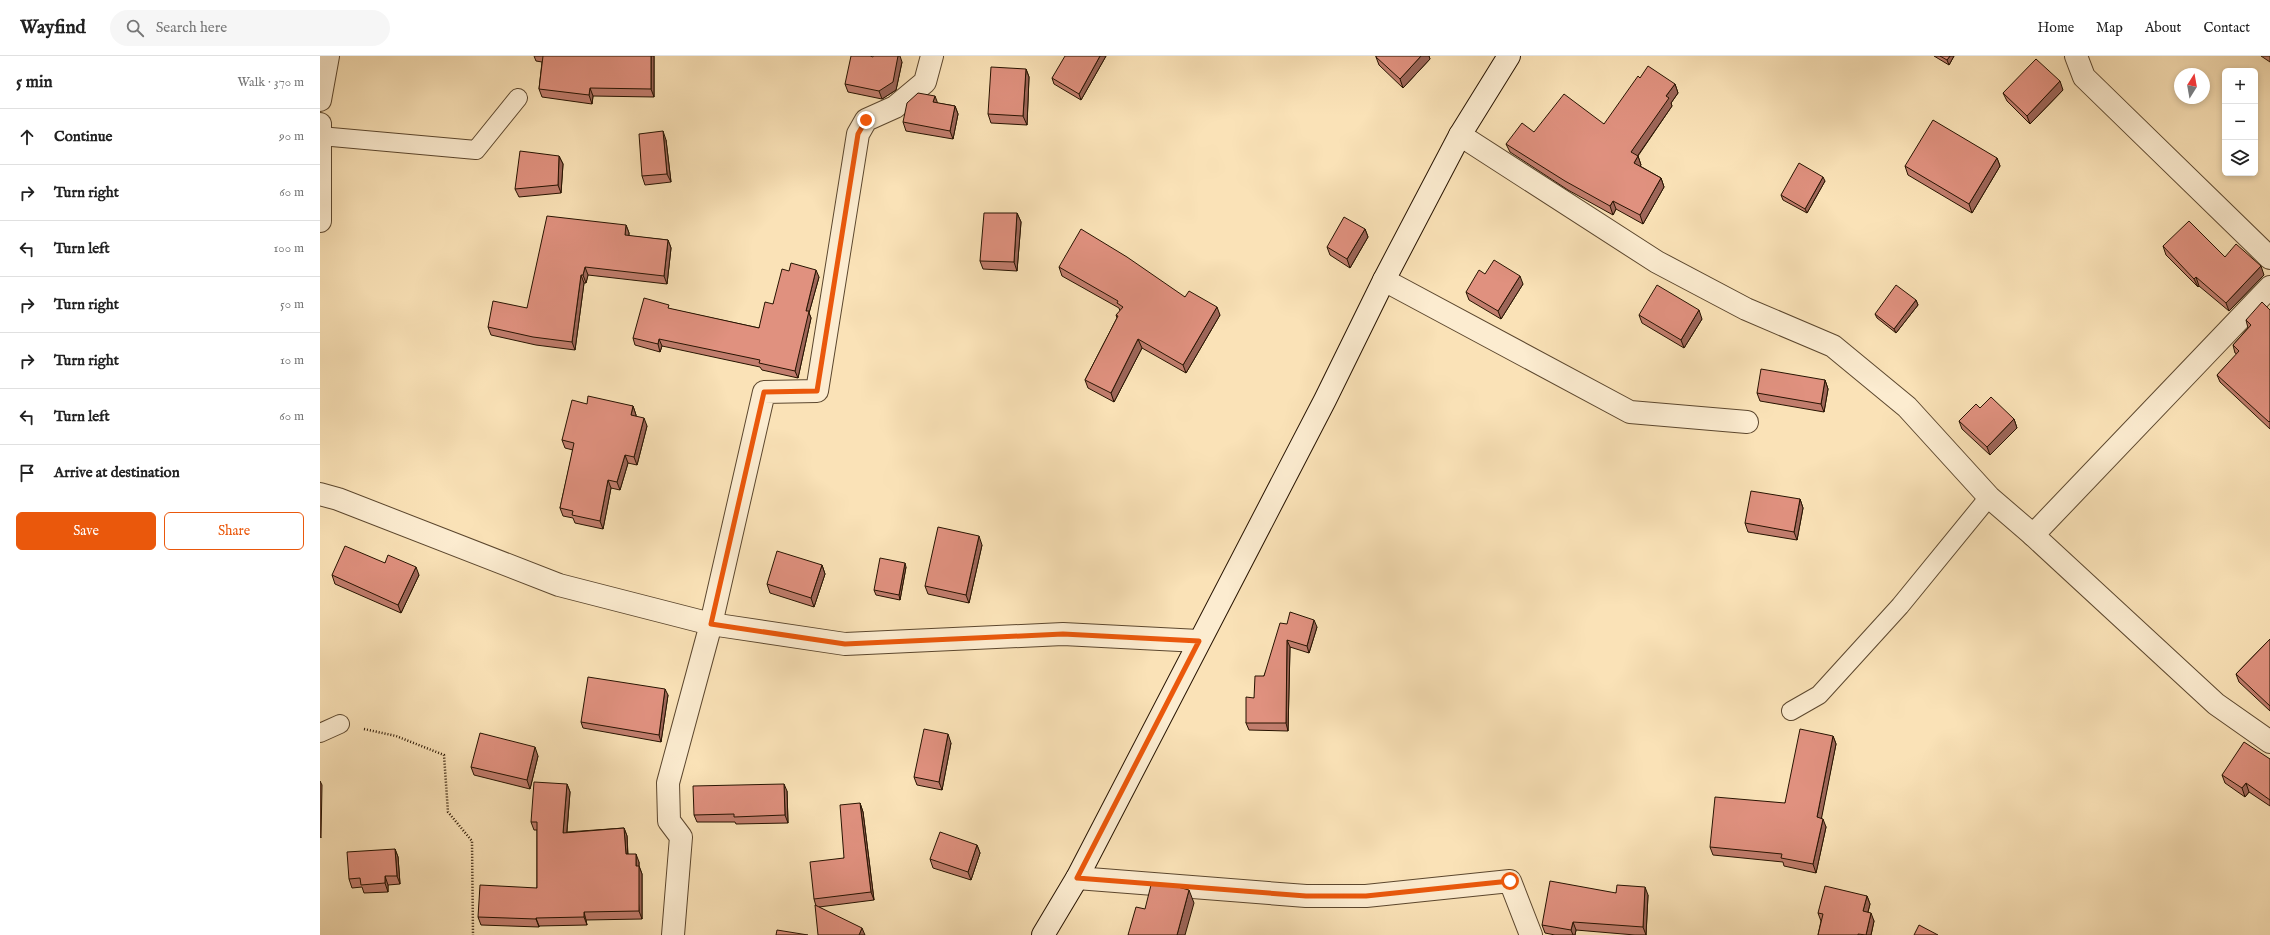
<!DOCTYPE html>
<html lang="en">
<head>
<meta charset="utf-8">
<style>
	body { margin:0; font-family:"IM FELL English",serif; background:#f6f6f6; color:#222 }
	.controls { position:absolute; right:12px; top:12px; display:grid; overflow:hidden; border-radius:6px; box-shadow:0 2px 6px #0003 }
	.controls button { width:36px; height:36px; display:grid; place-items:center; padding:0; border:0; border-bottom:1px solid #e0e0e0; background:#fff; color:#222; font:20px sans-serif }
	.compass { position:absolute; left:1854px; top:12px; width:36px; height:36px; border-radius:50%; background:#fff; box-shadow:0 2px 6px #0003; rotate:11deg }
	.stop { position:absolute; width:12px; height:12px; margin:-9px; border:3px solid #ea580c; border-radius:50%; background:#fff }
	.stop.end { background:#ea580c; border-color:#fff; box-shadow:0 1px 4px #0008 }
	.list { margin:0; padding:0; list-style:none }
	h2 { display:flex; justify-content:space-between; align-items:center; height:52px; margin:0; padding:0 16px; font-size:17px }
	h2 small { font-size:13px; font-weight:400; color:#767676 }
	.list li { display:grid; grid-template-columns:26px 1fr auto; gap:12px; align-items:center; box-sizing:border-box; height:56px; padding:0 16px; border-top:1px solid #e0e0e0 }
	.list b { display:block; font-size:15px; white-space:nowrap }
	.list em { font-size:13px; font-style:normal; color:#767676 }
	.actions { display:flex; gap:8px; padding:12px 16px }
	.actions a { flex:1; padding:9px 0; border:1px solid #ea580c; border-radius:6px; text-align:center; font-size:14px; color:#ea580c }
	.actions .main { background:#ea580c; color:#fff }
	.icon { flex:none; width:22px; height:22px; fill:none; stroke:currentColor; stroke-width:2; stroke-linecap:round; stroke-linejoin:round }
	.map { position:relative; flex:none; width:1950px; height:879px; overflow:hidden }
	header { display:flex; align-items:center; gap:24px; box-sizing:border-box; height:56px; padding:0 20px; background:#fff; border-bottom:1px solid #e0e0e0 }
	header strong { font-size:19px }
	nav { display:flex; gap:22px; margin-inline-start:auto; font-size:14px }
	.search { width:280px; height:36px; background:#f6f6f6; display:flex; align-items:center; gap:10px; box-sizing:border-box; padding:0 14px; border-radius:22px; color:#767676; font-size:15px }
	main { display:flex }
	aside { flex:1; background:#fff }
	.map>svg:first-child { display:block }
</style>
</head>
<body>
<header>
<strong>Wayfind</strong>
<div class="search"><svg class="icon" aria-label="search" viewBox="0 0 24 24"><circle cx="10" cy="10" r="6"/><path d="M15 15l6 6"/></svg>Search here</div>
<nav><a>Home</a><a>Map</a><a>About</a><a>Contact</a></nav>
</header>
<main>
<aside>
<h2>5 min<small>Walk · 370 m</small></h2>
<ul class="list">
<li><svg class="icon" aria-label="ahead" viewBox="0 0 24 24"><path d="M12 20V5M6 11l6-6 6 6"/></svg><div><b>Continue</b></div><em>90 m</em></li>
<li><svg class="icon" aria-label="right" viewBox="0 0 24 24"><path d="M7 20v-9h11M14 6l5 5-5 5"/></svg><div><b>Turn right</b></div><em>60 m</em></li>
<li><svg class="icon" aria-label="left" viewBox="0 0 24 24"><path d="M17 20v-9H6M10 6l-5 5 5 5"/></svg><div><b>Turn left</b></div><em>100 m</em></li>
<li><svg class="icon" aria-label="right" viewBox="0 0 24 24"><path d="M7 20v-9h11M14 6l5 5-5 5"/></svg><div><b>Turn right</b></div><em>50 m</em></li>
<li><svg class="icon" aria-label="right" viewBox="0 0 24 24"><path d="M7 20v-9h11M14 6l5 5-5 5"/></svg><div><b>Turn right</b></div><em>10 m</em></li>
<li><svg class="icon" aria-label="left" viewBox="0 0 24 24"><path d="M17 20v-9H6M10 6l-5 5 5 5"/></svg><div><b>Turn left</b></div><em>60 m</em></li>
<li><svg class="icon" aria-label="arrive" viewBox="0 0 24 24"><path d="M6 21V4h12l-3 4 3 4H6"/></svg><div><b>Arrive at destination</b></div></li>
</ul>
<div class="actions"><a class="main">Save</a><a>Share</a></div>
</aside>
<div class="map">
<svg width="1950" height="879" viewBox="0 0 1950 879">
	<rect width="100%" height="100%" fill="#fae2b7"/>
	<filter id="stains"><feTurbulence type="fractalNoise" baseFrequency=".005" numOctaves="4"/><feColorMatrix values="0 0 0 0 .2 0 0 0 0 .09 0 0 0 0 .02 0 0 0 .5 -.17"/></filter>
	<radialGradient id="worn" r=".72"><stop offset=".6" stop-color="#630" stop-opacity="0"/><stop offset="1" stop-color="#630" stop-opacity=".3"/></radialGradient>
	<g fill="none" stroke-linecap="round" stroke-linejoin="round">
		<defs>
			<g id="lane">
				<polyline points="0,80 156,94 198,42"/>
				<polyline points="1471,655 1499,639 1580,550 1669,441"/>
				<polyline points="0,677 20,668"/>
			</g>
			<g id="street">
				<polyline points="1756,0 1764,21 1950,202"/>
				<polyline points="0,44 8,0"/>
				<polyline points="0,68 0,165"/>
				<polyline points="1140,79 1337,206 1426,253 1513,290 1587,351 1669,441 1713,479 1896,648 1950,686"/>
				<polyline points="1064,224 1310,356 1427,366"/>
				<polyline points="0,438 18,443 239,529 391,568 525,588 743,578 879,585"/>
				<polyline points="1713,479 1950,231"/>
				<polyline points="757,822 986,840 1046,840 1190,825 1211,879"/>
				<polyline points="353,879 361,781 349,765 348,727 391,568 444,336 497,335 538,78 546,64 575,51 605,26 612,0"/>
			</g>
			<polyline id="secondary" points="723,879 757,822 1005,344 1064,224 1140,79 1189,0"/>
		</defs>
		<!-- lane casing -->
		<use href="#lane" stroke="#5c472e" stroke-width="20"/>
		<!-- street casing -->
		<use href="#street" stroke="#5c472e" stroke-width="24"/>
		<!-- secondary casing -->
		<use href="#secondary" stroke="#271301" stroke-width="24"/>
		<!-- path -->
		<polyline stroke="#271301" stroke-width="2.5" stroke-dasharray="1 2" stroke-linecap="butt" points="44,673 76,680 124,699 128,756 152,785 153,879"/>
		<!-- lane -->
		<use href="#lane" stroke="#fcecd0" stroke-width="18"/>
		<!-- street -->
		<use href="#street" stroke="#fcecd0" stroke-width="22"/>
		<!-- secondary -->
		<use href="#secondary" stroke="#fcecd0" stroke-width="22"/>
	</g>
	<!-- wall -->
	<g fill="#c17d6d" stroke="#271301">
		<polygon points="214,0 334,0 334,41 273,40 272,48 222,41 219,33 222,6 216,5"/>
		<polygon points="786,0 761,44 734,28 732,22"/>
		<polygon points="1056,0 1109,0 1110,3 1083,32 1059,9 1056,1"/>
		<polygon points="1614,0 1634,0 1629,9"/>
		<polygon points="1941,0 1950,0 1950,6"/>
		<polygon points="582,6 576,34 562,43 528,36 525,28"/>
		<polygon points="706,13 709,21 707,69 671,67 668,58"/>
		<polygon points="1355,28 1358,37 1351,47 1352,50 1318,100 1321,109 1320,110 1341,122 1344,131 1323,168 1296,153 1293,159 1248,134 1190,96 1186,88 1214,76 1284,68"/>
		<polygon points="1743,34 1710,68 1687,45 1683,37"/>
		<polygon points="617,47 635,50 638,58 633,83 586,75 583,66"/>
		<polygon points="346,84 351,126 325,129 322,120"/>
		<polygon points="239,100 243,108 241,137 199,141 195,133"/>
		<polygon points="1677,102 1680,110 1652,157 1588,119 1585,110"/>
		<polygon points="1505,125 1487,157 1463,144 1461,139"/>
		<polygon points="697,157 701,166 697,215 663,213 660,205"/>
		<polygon points="306,169 309,177 309,180 348,184 351,192 347,228 268,219 266,227 264,227 255,294 216,289 171,279 168,271 207,252"/>
		<polygon points="1045,173 1048,181 1030,212 1010,199 1007,191"/>
		<polygon points="1843,190 1905,201 1944,219 1909,255 1879,230 1878,231 1846,199"/>
		<polygon points="739,211 865,241 900,259 866,317 822,292 794,346 768,332 765,324 797,262 796,259 800,255 799,252 742,220"/>
		<polygon points="469,215 499,221 489,257 491,262 478,322 442,314 440,311 342,290 340,296 315,289 313,282 350,253 439,272 453,248"/>
		<polygon points="1165,218 1203,228 1181,263 1149,244 1146,236"/>
		<polygon points="1596,244 1598,249 1576,277 1557,262 1555,258"/>
		<polygon points="1950,254 1950,373 1900,326 1897,319 1917,298 1915,297 1913,289 1928,272 1926,264"/>
		<polygon points="1319,259 1382,263 1364,292 1322,267"/>
		<polygon points="1505,324 1508,333 1504,356 1440,345 1437,337"/>
		<polygon points="267,348 313,350 316,359 316,360 327,370 317,409 308,407 300,434 291,432 283,473 255,467 253,462 243,460 240,452 253,394 245,392 242,384"/>
		<polygon points="1660,352 1694,363 1697,372 1670,399 1642,373 1639,365"/>
		<polygon points="1480,443 1483,452 1477,484 1428,476 1425,467"/>
		<polygon points="662,489 649,547 608,538 605,530"/>
		<polygon points="65,507 99,519 81,557 15,528 12,519"/>
		<polygon points="502,509 505,518 494,551 450,537 447,528"/>
		<polygon points="586,511 580,544 556,539 554,534"/>
		<polygon points="967,568 997,571 989,597 970,591 968,675 929,674 926,667 934,642"/>
		<polygon points="1950,583 1950,655 1919,626 1916,618"/>
		<polygon points="348,639 341,686 263,672 261,666"/>
		<polygon points="1513,680 1516,688 1501,762 1506,771 1496,817 1464,810 1463,806 1393,799 1390,791 1465,747"/>
		<polygon points="631,687 622,734 597,729 594,721"/>
		<polygon points="218,700 210,733 154,719 151,711"/>
		<polygon points="1950,703 1950,750 1929,736 1925,741 1905,727 1902,719"/>
		<polygon points="247,728 250,736 247,776 304,772 307,780 308,798 319,806 319,810 322,818 322,863 266,864 267,869 219,870 219,871 161,869 158,861 217,832 217,774 214,774 211,766"/>
		<polygon points="467,735 468,767 416,768 415,766 377,766 374,759"/>
		<polygon points="540,747 543,756 554,844 499,851 545,879 496,850 494,843 524,802"/>
		<polygon points="657,789 660,797 651,824 613,812 610,803"/>
		<polygon points="75,793 78,801 80,828 68,829 68,836 44,837 42,831 32,832 29,823"/>
		<polygon points="1296,837 1328,839 1326,879 1315,879 1256,874 1255,879 1235,879 1225,877 1222,869"/>
		<polygon points="1547,840 1550,848 1548,856 1554,865 1551,879 1498,879 1501,865 1498,857"/>
	</g>
	<!-- shaded-wall -->
	<g fill="#9d6659" stroke="#271301">
		<polygon points="331,0 334,0 334,41 331,33"/>
		<polygon points="578,0 580,0 582,6 576,34 562,43 559,35"/>
		<polygon points="780,0 786,0 761,44 759,38"/>
		<polygon points="1101,0 1109,0 1110,3 1083,32 1080,23"/>
		<polygon points="1630,0 1634,0 1629,9 1627,4"/>
		<polygon points="706,13 709,21 707,69 703,60"/>
		<polygon points="1740,25 1743,34 1710,68 1707,60"/>
		<polygon points="1355,28 1358,37 1351,47 1352,50 1314,105 1311,96 1346,40"/>
		<polygon points="270,32 273,40 272,48 269,39"/>
		<polygon points="615,40 618,48 613,46"/>
		<polygon points="635,50 638,58 633,83 630,75"/>
		<polygon points="343,75 346,84 351,126 347,118"/>
		<polygon points="239,100 243,108 241,137 238,129"/>
		<polygon points="1318,100 1321,109 1317,115 1314,107"/>
		<polygon points="1677,102 1680,110 1652,157 1649,148"/>
		<polygon points="1503,121 1505,125 1487,157 1485,153"/>
		<polygon points="1341,122 1344,131 1323,168 1320,159"/>
		<polygon points="1293,145 1296,153 1293,159 1290,150"/>
		<polygon points="697,157 701,166 697,215 694,206"/>
		<polygon points="306,169 309,177 308,187 305,179"/>
		<polygon points="1045,173 1048,181 1030,212 1027,203"/>
		<polygon points="348,184 351,192 347,228 344,220"/>
		<polygon points="1941,210 1944,219 1909,255 1906,247"/>
		<polygon points="265,211 268,219 266,227 263,219"/>
		<polygon points="496,214 499,221 489,257 491,262 478,322 475,315 486,255"/>
		<polygon points="261,219 264,227 255,294 252,286"/>
		<polygon points="1200,220 1203,228 1181,263 1178,255"/>
		<polygon points="1876,221 1879,230 1878,231 1874,223"/>
		<polygon points="1596,244 1598,249 1576,277 1574,273"/>
		<polygon points="897,251 900,259 866,317 863,309"/>
		<polygon points="1379,254 1382,263 1364,292 1361,284"/>
		<polygon points="339,283 342,290 340,296 338,288"/>
		<polygon points="818,283 822,292 794,346 791,337"/>
		<polygon points="1505,324 1508,333 1504,356 1501,348"/>
		<polygon points="313,350 316,359 314,367 311,359"/>
		<polygon points="324,362 327,370 317,409 314,401"/>
		<polygon points="1694,363 1697,372 1670,399 1667,391"/>
		<polygon points="305,399 308,407 300,434 297,426"/>
		<polygon points="288,424 291,432 283,473 280,465"/>
		<polygon points="1480,443 1483,452 1477,484 1474,476"/>
		<polygon points="659,480 662,489 649,547 646,539"/>
		<polygon points="585,507 586,511 580,544 579,539"/>
		<polygon points="502,509 505,518 494,551 491,542"/>
		<polygon points="96,511 99,519 81,557 78,549"/>
		<polygon points="994,564 997,571 989,597 987,590"/>
		<polygon points="967,584 970,591 968,675 966,667"/>
		<polygon points="345,633 348,639 341,686 339,679"/>
		<polygon points="628,678 631,687 622,734 619,726"/>
		<polygon points="1513,680 1516,688 1500,770 1497,761"/>
		<polygon points="215,691 218,700 210,733 207,724"/>
		<polygon points="0,725 2,729 1,782 0,780"/>
		<polygon points="1926,727 1929,736 1925,741 1922,732"/>
		<polygon points="247,728 250,736 246,785 243,777"/>
		<polygon points="464,728 467,735 468,767 465,759"/>
		<polygon points="540,747 543,756 554,844 551,836"/>
		<polygon points="1503,763 1506,771 1496,817 1493,808"/>
		<polygon points="304,772 307,780 308,806 306,798"/>
		<polygon points="657,789 660,797 651,824 648,816"/>
		<polygon points="75,793 78,801 80,828 77,820"/>
		<polygon points="316,798 319,806 319,810 322,818 322,863 319,855 316,810"/>
		<polygon points="65,820 68,829 68,836 65,827"/>
		<polygon points="1325,831 1328,839 1326,879 1323,871"/>
		<polygon points="869,834 874,847 865,879 857,879"/>
		<polygon points="1547,840 1550,848 1546,863 1543,855"/>
		<polygon points="264,856 266,864 267,869 264,861"/>
		<polygon points="1551,857 1554,865 1551,879 1546,879"/>
		<polygon points="216,862 219,870 219,871 216,863"/>
		<polygon points="1253,866 1256,874 1255,879 1253,879 1251,874"/>
		<polygon points="542,872 545,879 539,879"/>
	</g>
	<!-- building -->
	<g fill="#e0917f" stroke="#271301">
		<polygon points="223,0 331,0 331,33 270,32 269,39 219,33"/>
		<polygon points="531,0 550,0 553,1 553,0 578,0 573,26 559,35 525,28"/>
		<polygon points="745,0 780,0 759,38 732,22"/>
		<polygon points="1056,0 1101,0 1080,23 1056,1"/>
		<polygon points="1620,0 1630,0 1627,4"/>
		<polygon points="1716,3 1740,25 1707,60 1683,37"/>
		<polygon points="1328,10 1355,28 1346,40 1349,42 1311,96 1318,100 1314,107 1341,122 1320,159 1293,145 1290,150 1245,125 1186,88 1202,67 1214,76 1244,38 1284,68 1318,20 1320,22"/>
		<polygon points="671,11 706,13 703,60 668,58"/>
		<polygon points="598,37 615,40 613,46 635,50 630,75 583,66 587,47"/>
		<polygon points="1613,64 1677,102 1649,148 1585,110"/>
		<polygon points="343,75 347,118 322,120 319,78"/>
		<polygon points="200,95 239,100 238,129 195,133"/>
		<polygon points="1479,107 1503,121 1485,153 1461,139"/>
		<polygon points="664,157 697,157 694,206 660,205"/>
		<polygon points="227,160 306,169 305,179 348,184 344,220 265,211 263,219 261,219 252,286 213,281 168,271 173,245 207,252"/>
		<polygon points="1024,161 1045,173 1027,203 1007,191"/>
		<polygon points="1869,165 1905,201 1916,188 1941,210 1906,247 1876,221 1874,223 1843,190"/>
		<polygon points="761,173 807,201 865,241 869,235 897,251 863,309 818,283 791,337 765,324 798,260 796,259 803,251 797,247 798,245 739,211"/>
		<polygon points="1174,204 1200,220 1178,255 1146,236 1159,214 1165,218"/>
		<polygon points="471,207 496,214 486,255 489,255 475,315 439,307 440,304 339,283 338,288 313,282 324,242 349,249 348,252 439,272 445,246 453,248 462,213 469,215"/>
		<polygon points="1337,229 1379,254 1361,284 1319,259"/>
		<polygon points="1576,229 1596,244 1574,273 1555,258"/>
		<polygon points="1942,246 1950,254 1950,365 1949,366 1897,319 1919,295 1913,289 1931,269 1926,264"/>
		<polygon points="1441,313 1505,324 1501,348 1437,337"/>
		<polygon points="268,340 313,350 311,359 324,362 314,401 305,399 297,426 288,424 280,465 252,459 253,455 240,452 254,387 242,384 252,344 267,348"/>
		<polygon points="1671,341 1694,363 1667,391 1639,365 1656,348 1660,352"/>
		<polygon points="1431,435 1480,443 1474,476 1425,467"/>
		<polygon points="618,471 659,480 646,539 605,530"/>
		<polygon points="25,490 65,507 68,499 96,511 78,549 12,519"/>
		<polygon points="457,495 502,509 491,542 447,528"/>
		<polygon points="560,502 585,507 579,539 554,534"/>
		<polygon points="970,556 994,564 987,590 967,584 966,667 926,667 926,641 934,642 935,620 944,620 960,567 967,568"/>
		<polygon points="1950,583 1950,650 1916,618"/>
		<polygon points="268,621 345,633 339,679 261,666"/>
		<polygon points="604,673 628,678 619,726 594,721"/>
		<polygon points="1480,673 1513,680 1497,761 1503,763 1493,808 1461,802 1462,798 1390,791 1395,741 1465,747"/>
		<polygon points="160,677 215,691 207,724 151,711"/>
		<polygon points="1924,686 1950,703 1950,744 1926,727 1922,732 1902,719"/>
		<polygon points="214,726 247,728 243,777 304,772 306,798 316,798 316,810 319,810 319,855 264,856 264,861 216,862 216,863 158,861 160,829 217,832 217,766 211,766"/>
		<polygon points="464,728 465,759 414,761 414,758 374,759 373,730"/>
		<polygon points="540,747 551,836 494,843 490,806 524,802 520,749"/>
		<polygon points="620,776 657,789 648,816 610,803"/>
		<polygon points="75,793 77,820 65,820 65,827 41,829 40,822 29,823 27,796"/>
		<polygon points="1230,825 1296,837 1297,829 1325,831 1323,871 1253,866 1251,874 1222,869"/>
		<polygon points="831,829 854,830 869,834 857,879 808,879 816,851 825,853"/>
		<polygon points="1505,830 1547,840 1543,855 1551,857 1546,879 1538,878 1538,879 1498,879 1503,858 1498,857"/>
		<polygon points="495,849 542,872 539,879 498,879"/>
		<polygon points="1599,869 1618,879 1594,879"/>
		<polygon points="457,874 488,879 456,879"/>
	</g>
	<g fill="none" stroke-linecap="round" stroke-linejoin="round">
		<!-- route -->
		<polyline stroke="#ea580c" stroke-width="5" points="546,64 538,78 497,335 444,336 391,568 525,588 743,578 879,585 757,822 986,840 1046,840 1190,825"/>
	</g>
	<rect width="100%" height="100%" filter="url(#stains)"/>
	<rect width="100%" height="100%" fill="url(#worn)"/>
</svg>
<div class="controls">
<button>+</button>
<button>−</button>
<button><svg class="icon" aria-label="layers" viewBox="0 0 24 24"><path d="M12 4l9 5-9 5-9-5zM3 14l9 5 9-5"/></svg></button>
</div>
<svg class="compass" viewBox="-18 -18 36 36"><path d="M0-13l5 13h-10z" fill="#e53935"/><path d="M0 13l5-13h-10z" fill="#767676"/></svg>
<div class="stop" style="left:1190px;top:825px"></div>
<div class="stop end" style="left:546px;top:64px"></div>
</div>
</main>
</body>
</html>
